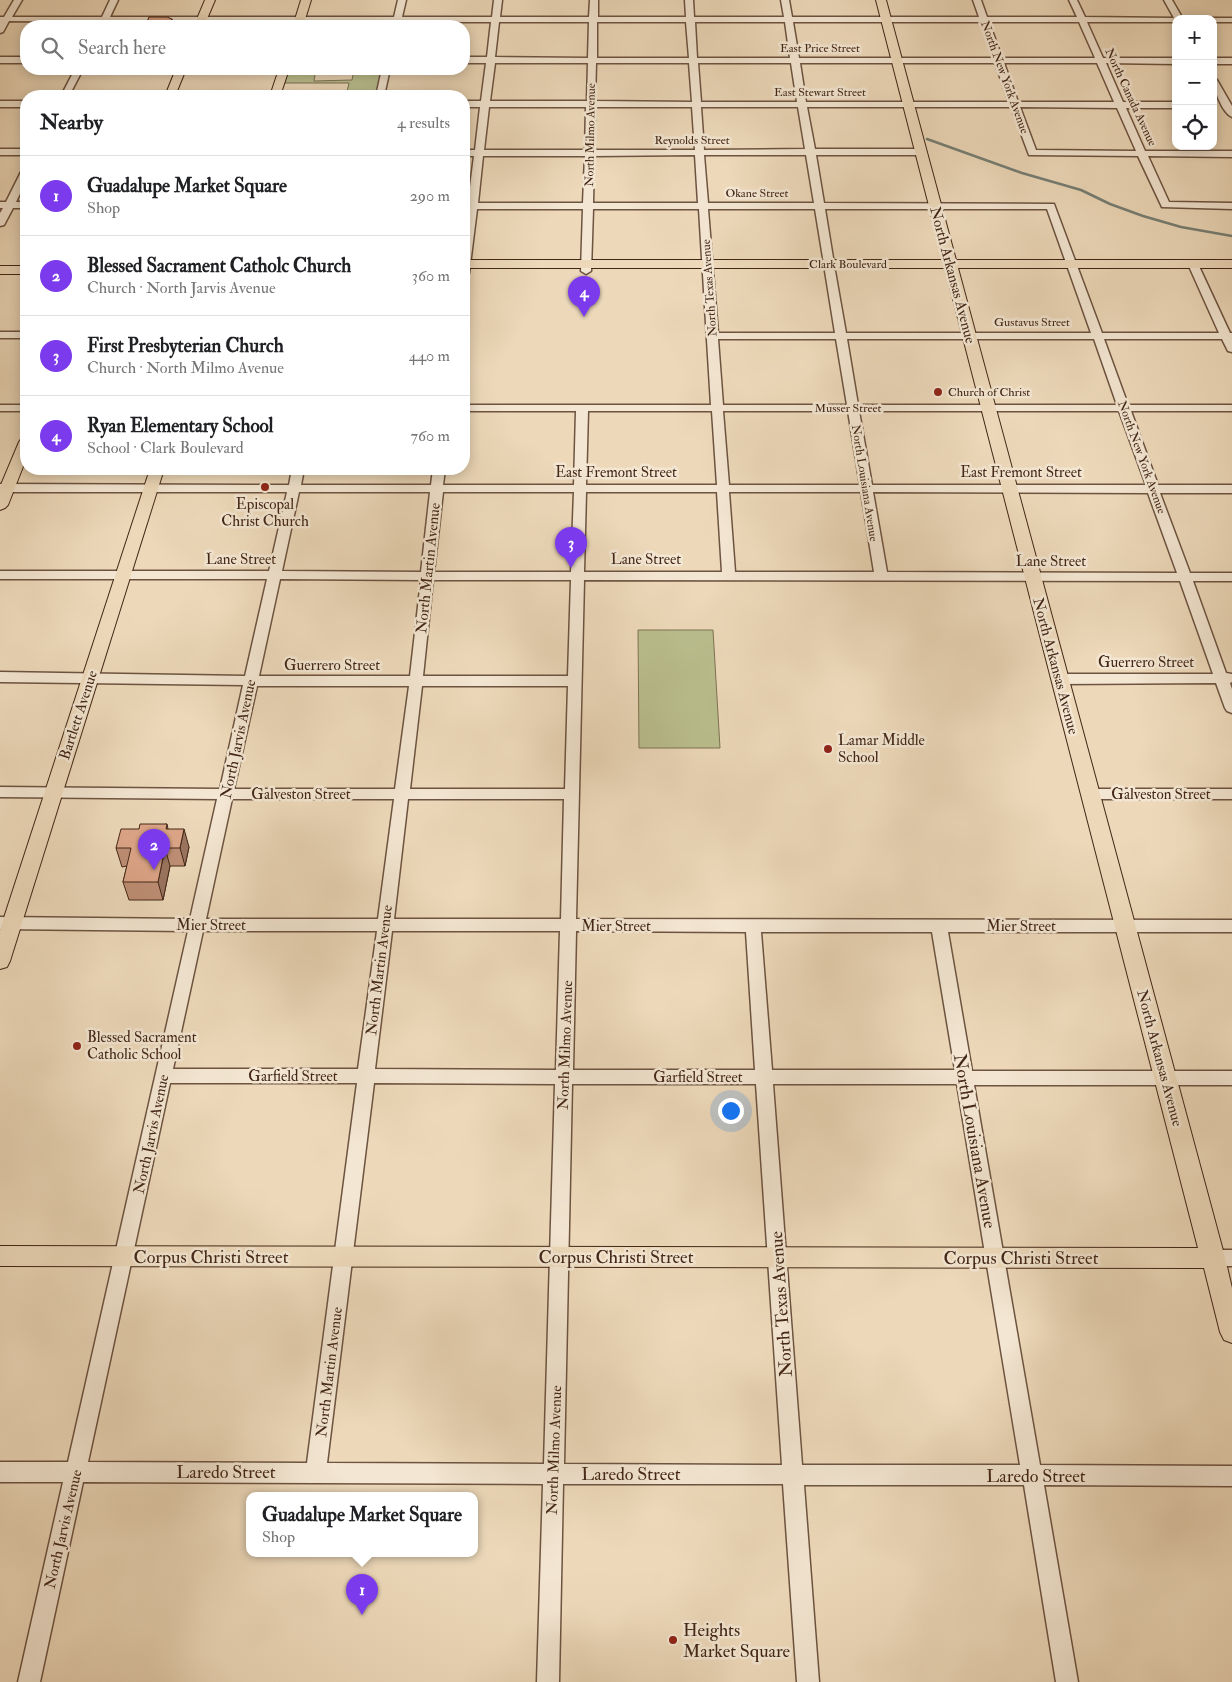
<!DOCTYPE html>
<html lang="en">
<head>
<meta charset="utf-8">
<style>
	body { margin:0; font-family:"IM FELL Double Pica",serif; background:#f6f6f6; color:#202124 }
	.controls { position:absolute; right:15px; top:15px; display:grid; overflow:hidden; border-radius:10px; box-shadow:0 2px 12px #0003 }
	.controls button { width:45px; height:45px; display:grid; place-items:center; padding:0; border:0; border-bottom:1px solid #e0e0e0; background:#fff; color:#202124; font:25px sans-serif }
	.you { position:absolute; left:730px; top:1110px; width:18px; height:18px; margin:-12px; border:4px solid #fff; border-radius:50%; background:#1a73e8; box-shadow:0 0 0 8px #1a73e833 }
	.badge { display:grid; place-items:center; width:32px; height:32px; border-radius:50%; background:#7c3aed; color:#fff; font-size:16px; font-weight:700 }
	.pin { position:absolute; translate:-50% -41px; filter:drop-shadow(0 1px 2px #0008) }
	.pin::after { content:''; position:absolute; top:26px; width:18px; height:15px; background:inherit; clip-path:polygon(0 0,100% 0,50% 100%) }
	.popup { position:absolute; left:246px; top:1492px; width:232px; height:65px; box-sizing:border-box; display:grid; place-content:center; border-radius:10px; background:#fff; filter:drop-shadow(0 1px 4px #0005); font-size:16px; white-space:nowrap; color:#757577 }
	.popup b { font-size:19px; color:#202124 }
	.popup::after { content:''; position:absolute; left:50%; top:100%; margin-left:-10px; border:10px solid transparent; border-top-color:#fff }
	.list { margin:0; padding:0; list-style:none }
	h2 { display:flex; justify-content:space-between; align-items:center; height:65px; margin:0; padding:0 20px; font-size:21px }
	h2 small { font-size:16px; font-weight:400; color:#757577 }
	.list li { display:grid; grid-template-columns:32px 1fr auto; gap:15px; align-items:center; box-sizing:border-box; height:80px; padding:0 20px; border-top:1px solid #e0e0e0 }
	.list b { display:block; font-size:19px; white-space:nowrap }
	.list p { margin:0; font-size:16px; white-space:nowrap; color:#757577 }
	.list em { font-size:16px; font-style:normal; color:#757577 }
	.icon { flex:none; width:28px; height:28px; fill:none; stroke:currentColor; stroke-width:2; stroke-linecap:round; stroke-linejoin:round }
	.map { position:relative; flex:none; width:1232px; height:1682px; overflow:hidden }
	.search { position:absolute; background:#fff; box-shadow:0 2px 12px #0003; left:20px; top:20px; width:450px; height:55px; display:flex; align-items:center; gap:12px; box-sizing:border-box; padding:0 18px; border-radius:20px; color:#757577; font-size:19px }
	.panel { position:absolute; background:#fff; box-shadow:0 2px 12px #0003; left:20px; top:90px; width:450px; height:385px; border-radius:20px }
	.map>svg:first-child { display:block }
</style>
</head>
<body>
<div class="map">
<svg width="1232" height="1682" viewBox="0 0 1232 1682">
	<rect width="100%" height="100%" fill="#edd9ba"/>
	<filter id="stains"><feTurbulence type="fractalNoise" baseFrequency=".004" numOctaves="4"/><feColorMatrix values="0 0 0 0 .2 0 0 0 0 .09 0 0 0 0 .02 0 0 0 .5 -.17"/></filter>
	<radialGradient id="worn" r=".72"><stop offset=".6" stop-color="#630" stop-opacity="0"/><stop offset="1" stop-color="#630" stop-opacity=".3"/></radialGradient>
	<!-- green -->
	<g fill="#babf8f" stroke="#7e7253">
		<polygon points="288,69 316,69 314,81 352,80 354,69 382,69 376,96 346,96 349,83 284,83"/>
		<polygon points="638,630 713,630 720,748 639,748"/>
	</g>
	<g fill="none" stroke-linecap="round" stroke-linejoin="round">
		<!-- stream -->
		<polyline stroke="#767f75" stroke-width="2.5" points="927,139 1022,173 1081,190 1110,204 1143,216 1181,227 1232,236"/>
		<defs>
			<g id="minor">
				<path d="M14 0H22L12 17H102L110 0H118L110 17H394L398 0H406L402 17H492L494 0H502L500 17H589L590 0H598V17H686L685 0H693L694 17H784L781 0H789L792 17H979L973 0H981L987 17H1077L1069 0H1077L1085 17 1174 18 1164 0H1172L1183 19H1176V22H1087L1103 58H1176V64L1106 63 1123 102H1176V108H1126L1145 151H1232V157L1148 156 1169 202 1232 203V209L1162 207 1138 156 1029 155 1011 107H807L815 149H921L926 152 921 155H816L824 203 1054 204 1102 333H1219L1188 264 1193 261 1197 262 1230 333H1232V352L1228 351 1222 339H1104L1128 405H1232V411H1131L1158 485H1232V493H1160L1190 573H1232V581H1193L1226 673 1232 674V682L1230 683 1232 689V713L1227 711 1225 708 1216 683 1060 684 1055 682 1053 679 1055 676 1060 674H1213L1180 581 584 580 576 919 1232 920V932H948L972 1071H1232V1085H974L1040 1465 1232 1466V1486L1044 1485 1078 1682H1056L1024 1485H804L819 1682H797L783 1484H563L559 1682H537L543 1484 83 1482 40 1682H18L63 1482H0V1462H68L188 931 0 929V917L190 919 217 799 0 797V787L220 789 243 685 0 682V672L245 676 267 579H0V571H269L287 492H0V484L289 485 292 469H304L301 485H431L433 469H445L443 485H574L576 411H464V405H711L699 209H593L591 271 586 274 581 271 583 209H477L469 273 464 276V235L467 209H464V203H468L474 156H464V150H475L480 107H464V101H481L486 63H464V57H487L491 22H401L400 26H392L393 22H107L105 26H97L99 22 9 21 3 32 0 33V17H4ZM499 22H589L588 58 495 57ZM597 22H686L689 58H597ZM695 22H785L790 58H697ZM793 22H981L994 58H799ZM989 22H1079L1095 58H1002ZM495 63H588L587 101H490ZM596 63H689L692 102 595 101ZM698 63H791L797 102H701ZM800 63H995L1009 102H806ZM1004 63H1097L1114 102H1018ZM489 107H586L585 150H484ZM595 107H692L695 150H594ZM701 107H798L805 149 704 150ZM1020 107 1117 108 1136 151 1036 150ZM695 155 698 203H593L594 156ZM704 155H806L814 203H708ZM483 156H585L583 203H478ZM708 209H815L824 264 829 267 834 264 825 209H1047L1091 333H846L835 271 830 268 825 271 835 333H718ZM718 339H836L847 405H723ZM847 339H1094L1117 405H858ZM588 411H712L717 485H586ZM723 411H848L860 485H729ZM859 411H1119L1146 485H872ZM299 492H430L421 572 282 571ZM443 492H574L571 572H434ZM586 492H717L722 572H584ZM729 492H861L874 572H735ZM873 492 1148 493 1177 573 887 572ZM280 579 421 580 410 676H259ZM433 580H571L568 676H423ZM257 686H409L395 789H234ZM422 686H568L565 789H410ZM232 799H394L378 919H206ZM408 799H564L561 919H394ZM203 931H377L358 1069H173ZM392 931H560L556 1070 375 1069ZM576 931 746 932 755 1070H573ZM761 932H932L955 1070H772ZM170 1083H357L307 1463 88 1462ZM374 1083 555 1084 544 1464 327 1463ZM572 1084H756L782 1465 564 1464ZM773 1084H957L1020 1465H802Z"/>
				<polygon points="1213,18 1232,18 1232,22 1213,22 1213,19 1210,19"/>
				<rect x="0" y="57" width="26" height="6"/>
				<rect x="1213" y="58" width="19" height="6"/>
				<polygon points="75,69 83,69 69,96 61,96"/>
				<polygon points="382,69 390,69 384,96 376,96"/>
				<path d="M1213 77 1217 80 1232 106V117C1222 113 1213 88 1213 77Z"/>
				<rect x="0" y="101" width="26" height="6"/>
				<rect x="0" y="149" width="26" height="6"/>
				<polygon points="26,169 26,181 16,202 26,202 26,208 13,208 4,225 0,226 0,213 3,208 0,208 0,202 6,202 21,172"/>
				<rect x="0" y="332" width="26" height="6"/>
				<rect x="0" y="405" width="26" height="6"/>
				<polygon points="1090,789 1232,789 1232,799 1090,799 1085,798 1083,794 1085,790"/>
				<polygon points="1213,1250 1232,1250 1232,1266 1213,1266 1206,1264 1204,1258 1206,1252"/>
			</g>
			<g id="major">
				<polygon points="205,0 215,0 204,26 194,26"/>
				<polygon points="301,0 311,0 303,26 293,26"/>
				<polygon points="876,0 886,0 956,260 1232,260 1232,268 958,268 1225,1258 1232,1288 1232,1343 1224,1340 1220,1332 1204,1268 0,1266 0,1246 1198,1248 945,268 464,268 464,260 943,260"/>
				<polygon points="176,69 186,69 175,96 165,96"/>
				<polygon points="279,69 289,69 280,96 270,96"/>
				<rect x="0" y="266" width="26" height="8"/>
				<polygon points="26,438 26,459 8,505 5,508 0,510 0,487 19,442 21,439"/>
				<polygon points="150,469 164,469 10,961 7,967 0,969 0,930"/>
			</g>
		</defs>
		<!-- minor casing -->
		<use href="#minor" stroke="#6d5340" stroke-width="3"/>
		<!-- major casing -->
		<use href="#major" stroke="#422617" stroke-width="2"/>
		<!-- minor -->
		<use href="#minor" fill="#f3e6d2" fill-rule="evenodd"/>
		<!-- major -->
		<use href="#major" fill="#edd9ba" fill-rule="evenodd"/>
	</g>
	<!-- wall -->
	<polygon fill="#bf8f76" stroke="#422617" points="167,824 168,829 189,847 185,866 170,866 163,900 129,900 123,882 127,866 122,867 116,848 139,829"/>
	<!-- shaded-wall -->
	<g fill="#9b7460" stroke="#422617">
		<polygon points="172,19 173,26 169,26"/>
		<polygon points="184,829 189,847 185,866 180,848"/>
		<polygon points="165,848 170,866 163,900 158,882"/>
	</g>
	<!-- building -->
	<g fill="#dea689" stroke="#422617">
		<polygon points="149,17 167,17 172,19 169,26 145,26"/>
		<polygon points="140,824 167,824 166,829 184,829 180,848 165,848 158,882 123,882 131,848 116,848 121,829 139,829"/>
	</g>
	<!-- markers -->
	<g fill="#8f2418" stroke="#f3e6d2" stroke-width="2">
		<circle cx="938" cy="392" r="5"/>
		<circle cx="265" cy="487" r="5"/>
		<circle cx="828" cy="749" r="5"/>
		<circle cx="77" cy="1046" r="5"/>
		<circle cx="673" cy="1640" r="5"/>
	</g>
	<g text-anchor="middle" stroke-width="5" stroke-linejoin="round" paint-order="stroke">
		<!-- far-street labels -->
		<g font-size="12" fill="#422617" stroke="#f3e6d2">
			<text x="820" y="52">East Price Street</text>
			<text transform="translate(1005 77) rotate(70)" y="4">North New York Avenue</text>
			<text x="820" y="96">East Stewart Street</text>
			<text transform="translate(1131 97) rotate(65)" y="4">North Canada Avenue</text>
			<text transform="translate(590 135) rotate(-89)" y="4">North Milmo Avenue</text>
			<text x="692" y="144">Reynolds Street</text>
			<text x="757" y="197">Okane Street</text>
			<text x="848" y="268">Clark Boulevard</text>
			<text transform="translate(709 288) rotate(-94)" y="4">North Texas Avenue</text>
			<text x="1032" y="326">Gustavus Street</text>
			<text x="848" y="412">Musser Street</text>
			<text transform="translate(1142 457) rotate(70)" y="4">North New York Avenue</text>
			<text transform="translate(865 483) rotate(81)" y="4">North Louisiana Avenue</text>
		</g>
		<!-- far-poi labels -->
		<g font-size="12" fill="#422617" stroke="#f3e6d2" text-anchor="start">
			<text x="948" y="396">Church of Christ</text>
		</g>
		<!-- street labels -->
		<g font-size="15" fill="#422617" stroke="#f3e6d2">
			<text transform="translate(953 275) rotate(75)" y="5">North Arkansas Avenue</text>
			<text x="616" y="477">East Fremont Street</text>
			<text x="1021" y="477">East Fremont Street</text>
			<text x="241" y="564">Lane Street</text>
			<text x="646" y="564">Lane Street</text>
			<text x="1051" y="566">Lane Street</text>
			<text transform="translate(428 568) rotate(-84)" y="5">North Martin Avenue</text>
			<text x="1146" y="667">Guerrero Street</text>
			<text x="332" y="670">Guerrero Street</text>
			<text transform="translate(1056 666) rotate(75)" y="5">North Arkansas Avenue</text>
			<text transform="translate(78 715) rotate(-72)" y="5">Bartlett Avenue</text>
			<text transform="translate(238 739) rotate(-78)" y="5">North Jarvis Avenue</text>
			<text x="301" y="799">Galveston Street</text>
			<text x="1161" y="799">Galveston Street</text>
			<text x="211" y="930">Mier Street</text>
			<text x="616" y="931">Mier Street</text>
			<text x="1021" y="931">Mier Street</text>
			<text transform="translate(379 970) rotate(-83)" y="5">North Martin Avenue</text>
			<text transform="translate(565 1045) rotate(-88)" y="5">North Milmo Avenue</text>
			<text transform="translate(1160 1058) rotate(75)" y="5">North Arkansas Avenue</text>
			<text x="293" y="1081">Garfield Street</text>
			<text x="698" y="1082">Garfield Street</text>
			<text transform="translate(151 1134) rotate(-78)" y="5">North Jarvis Avenue</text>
			<text transform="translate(329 1372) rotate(-83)" y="5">North Martin Avenue</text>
			<text transform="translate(554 1450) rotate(-88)" y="5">North Milmo Avenue</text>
			<text transform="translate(63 1529) rotate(-77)" y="5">North Jarvis Avenue</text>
		</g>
		<!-- poi labels -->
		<g font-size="15" fill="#422617" stroke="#f3e6d2" text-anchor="start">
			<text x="265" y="509" text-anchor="middle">Episcopal<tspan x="265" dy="17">Christ Church</tspan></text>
			<text x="838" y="745">Lamar Middle<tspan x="838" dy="17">School</tspan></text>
			<text x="87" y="1042">Blessed Sacrament<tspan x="87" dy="17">Catholic School</tspan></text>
		</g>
		<!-- near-street labels -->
		<g font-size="18" fill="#422617" stroke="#f3e6d2">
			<text transform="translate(975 1141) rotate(80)" y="6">North Louisiana Avenue</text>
			<text x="211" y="1263">Corpus Christi Street</text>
			<text x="616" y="1263">Corpus Christi Street</text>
			<text x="1021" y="1264">Corpus Christi Street</text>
			<text transform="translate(781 1304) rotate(-94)" y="6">North Texas Avenue</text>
			<text x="226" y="1478">Laredo Street</text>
			<text x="631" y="1480">Laredo Street</text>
			<text x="1036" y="1482">Laredo Street</text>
		</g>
		<!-- near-poi labels -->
		<g font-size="18" fill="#422617" stroke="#f3e6d2" text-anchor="start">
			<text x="683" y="1636">Heights<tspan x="683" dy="21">Market Square</tspan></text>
		</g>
	</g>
	<rect width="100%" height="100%" filter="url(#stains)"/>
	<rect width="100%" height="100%" fill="url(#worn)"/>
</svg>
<div class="controls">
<button>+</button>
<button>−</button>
<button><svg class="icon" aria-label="locate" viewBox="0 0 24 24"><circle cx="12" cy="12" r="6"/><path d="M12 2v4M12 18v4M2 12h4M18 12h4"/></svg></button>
</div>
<div class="you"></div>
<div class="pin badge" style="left:362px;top:1615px">1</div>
<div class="popup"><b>Guadalupe Market Square</b>Shop</div>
<div class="pin badge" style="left:154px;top:870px">2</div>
<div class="pin badge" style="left:571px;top:568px">3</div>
<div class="pin badge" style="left:584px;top:317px">4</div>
<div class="search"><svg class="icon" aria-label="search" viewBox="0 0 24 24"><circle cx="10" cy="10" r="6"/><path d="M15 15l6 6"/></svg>Search here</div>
<section class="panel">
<h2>Nearby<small>4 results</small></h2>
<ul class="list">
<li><span class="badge">1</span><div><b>Guadalupe Market Square</b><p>Shop</p></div><em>290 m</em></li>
<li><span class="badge">2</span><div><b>Blessed Sacrament Catholc Church</b><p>Church · North Jarvis Avenue</p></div><em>360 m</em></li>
<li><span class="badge">3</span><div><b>First Presbyterian Church</b><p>Church · North Milmo Avenue</p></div><em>440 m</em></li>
<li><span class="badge">4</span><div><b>Ryan Elementary School</b><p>School · Clark Boulevard</p></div><em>760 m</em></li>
</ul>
</section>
</div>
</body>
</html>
